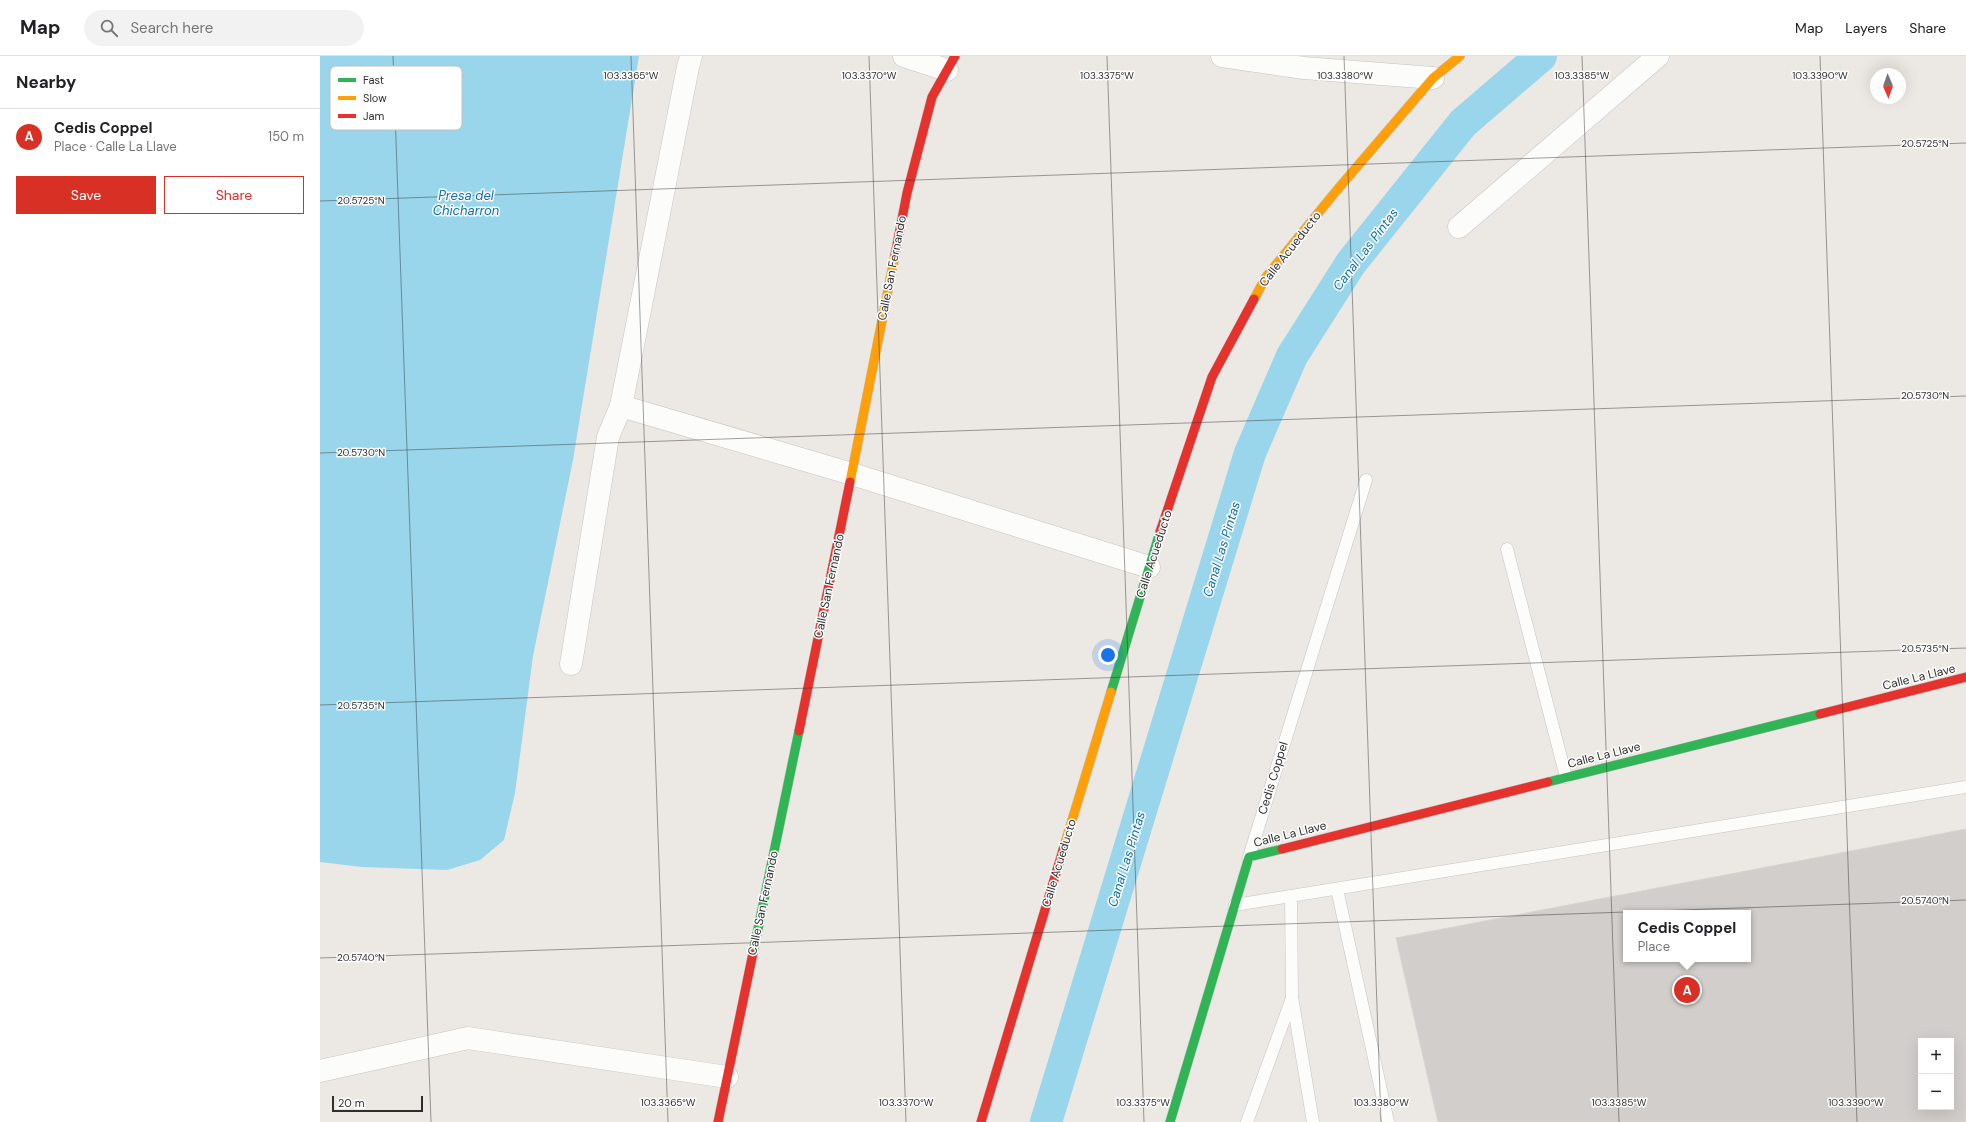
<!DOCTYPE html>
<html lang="en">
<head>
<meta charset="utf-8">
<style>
	body { margin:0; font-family:"DM Sans",sans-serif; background:#f2f2f2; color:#202124 }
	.controls { position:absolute; right:12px; bottom:12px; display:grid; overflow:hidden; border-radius:0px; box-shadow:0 4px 16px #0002 }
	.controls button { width:36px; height:36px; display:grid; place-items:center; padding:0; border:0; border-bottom:1px solid #e0e0e0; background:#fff; color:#202124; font:20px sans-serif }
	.compass { position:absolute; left:1550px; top:12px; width:36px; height:36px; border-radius:50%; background:#fff; box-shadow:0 4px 16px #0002; rotate:178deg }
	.scale { position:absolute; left:12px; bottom:10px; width:91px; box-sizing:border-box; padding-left:4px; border:2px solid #2e2e2e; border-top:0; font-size:11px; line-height:14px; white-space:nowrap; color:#2e2e2e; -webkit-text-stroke:3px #fff; paint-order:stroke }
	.you { position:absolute; left:788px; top:599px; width:14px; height:14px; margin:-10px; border:3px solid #fff; border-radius:50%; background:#1a73e8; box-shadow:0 0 0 6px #1a73e833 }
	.badge { display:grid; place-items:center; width:26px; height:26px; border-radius:50%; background:#d93025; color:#fff; font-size:13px; font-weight:700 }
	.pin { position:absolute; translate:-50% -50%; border:2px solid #fff; box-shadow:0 1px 4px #0006 }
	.popup { position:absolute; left:1303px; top:854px; width:128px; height:52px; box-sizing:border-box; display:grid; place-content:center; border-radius:0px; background:#fff; filter:drop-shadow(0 1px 3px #0005); font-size:13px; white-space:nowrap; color:#757577 }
	.popup b { font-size:15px; color:#202124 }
	.popup::after { content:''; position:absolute; left:50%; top:100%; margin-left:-8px; border:8px solid transparent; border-top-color:#fff }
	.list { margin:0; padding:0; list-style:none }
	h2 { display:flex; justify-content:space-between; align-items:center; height:52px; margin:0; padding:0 16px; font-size:17px }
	h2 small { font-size:13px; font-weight:400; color:#757577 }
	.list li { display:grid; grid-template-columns:26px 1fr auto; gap:12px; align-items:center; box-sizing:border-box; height:56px; padding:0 16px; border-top:1px solid #e0e0e0 }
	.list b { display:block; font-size:15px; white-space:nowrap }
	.list p { margin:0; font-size:13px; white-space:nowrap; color:#757577 }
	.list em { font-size:13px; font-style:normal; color:#757577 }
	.actions { display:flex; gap:8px; padding:12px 16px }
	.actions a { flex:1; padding:9px 0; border:1px solid #d93025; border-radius:0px; text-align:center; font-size:14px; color:#d93025 }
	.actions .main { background:#d93025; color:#fff }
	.icon { flex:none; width:22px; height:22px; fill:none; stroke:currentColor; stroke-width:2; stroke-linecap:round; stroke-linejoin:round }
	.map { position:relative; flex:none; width:1646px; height:1066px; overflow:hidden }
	header { display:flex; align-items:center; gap:24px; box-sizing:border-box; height:56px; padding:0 20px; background:#fff; border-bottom:1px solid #e0e0e0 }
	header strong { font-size:19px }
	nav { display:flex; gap:22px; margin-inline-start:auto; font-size:14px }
	.search { width:280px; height:36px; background:#f2f2f2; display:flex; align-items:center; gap:10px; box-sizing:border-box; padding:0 14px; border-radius:22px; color:#757577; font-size:15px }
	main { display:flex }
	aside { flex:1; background:#fff }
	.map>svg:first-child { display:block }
</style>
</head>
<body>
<header>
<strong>Map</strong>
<div class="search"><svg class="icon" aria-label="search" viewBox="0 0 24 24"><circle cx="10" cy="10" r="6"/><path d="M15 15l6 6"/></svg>Search here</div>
<nav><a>Map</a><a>Layers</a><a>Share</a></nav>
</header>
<main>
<aside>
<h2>Nearby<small></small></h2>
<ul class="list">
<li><span class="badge">A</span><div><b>Cedis Coppel</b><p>Place · Calle La Llave</p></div><em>150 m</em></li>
</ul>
<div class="actions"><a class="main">Save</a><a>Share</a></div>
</aside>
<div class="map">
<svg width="1646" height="1066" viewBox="0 0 1646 1066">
	<rect width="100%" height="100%" fill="#ece8e4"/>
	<!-- water -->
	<polygon fill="#99d6ec" points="0,0 319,0 253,404 213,600 195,737 184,784 160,804 127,814 42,811 0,806"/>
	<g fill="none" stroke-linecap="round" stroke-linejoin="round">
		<!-- canal -->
		<polyline stroke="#99d6ec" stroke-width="32" points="726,1066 930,397 972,300 1031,207 1143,67 1221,0"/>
	</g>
	<!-- building -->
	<path fill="#d1cecb" stroke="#d7d4d0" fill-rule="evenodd" d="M1646 773V1066H1118L1076 882ZM1306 857H1428V903H1306ZM1601 985H1631V1051H1601Z"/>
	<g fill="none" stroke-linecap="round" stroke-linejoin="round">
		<defs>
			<g id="lane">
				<polyline points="1187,493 1246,721"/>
				<polyline points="929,801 1046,424"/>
				<polyline points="1017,833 1068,1066"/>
				<polyline points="971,840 972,941 993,1066"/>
				<polyline points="915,849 1646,731"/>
				<polyline points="927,1066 972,942"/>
			</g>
			<g id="street">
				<polyline points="584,0 627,14"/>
				<polyline points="902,0 984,12 1113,22"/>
				<polyline points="1139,171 1338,0"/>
				<polyline points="301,350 532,418 829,511"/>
				<polyline points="251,608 288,381 301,350 368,11 371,0"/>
				<polyline points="0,1015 148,982 407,1021"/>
			</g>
			<g id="fast">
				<polyline points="791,636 840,476"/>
				<polyline points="1228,726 1500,658"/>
				<polyline points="433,897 479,675"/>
				<polyline points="850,1066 929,801 962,793"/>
			</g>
			<g id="slow">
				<polyline points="934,243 946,221 1017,134 1113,22 1140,0"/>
				<polyline points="530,426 575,199"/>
				<polyline points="743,794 791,636"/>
			</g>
			<g id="jam">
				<polyline points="575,199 587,137 612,41 635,0"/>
				<polyline points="840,476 892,321 934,243"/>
				<polyline points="1500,658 1646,621"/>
				<polyline points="479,675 530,426"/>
				<polyline points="962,793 1228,726"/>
				<polyline points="398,1066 433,897"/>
				<polyline points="661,1066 743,794"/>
			</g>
		</defs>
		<!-- lane casing -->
		<use href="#lane" stroke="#c5c4c5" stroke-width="13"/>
		<!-- street casing -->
		<use href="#street" stroke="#c5c4c5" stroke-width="23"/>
		<!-- fast casing -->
		<use href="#fast" stroke="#c5c4c5" stroke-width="10"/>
		<!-- slow casing -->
		<use href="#slow" stroke="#c5c4c5" stroke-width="10"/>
		<!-- jam casing -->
		<use href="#jam" stroke="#c5c4c5" stroke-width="10"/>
		<!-- lane -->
		<use href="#lane" stroke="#fcfcfb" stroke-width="12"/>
		<!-- street -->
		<use href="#street" stroke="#fcfcfb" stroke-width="22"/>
		<!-- fast -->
		<use href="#fast" stroke="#30b455" stroke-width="9"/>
		<!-- slow -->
		<use href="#slow" stroke="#ff9f0a" stroke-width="9"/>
		<!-- jam -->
		<use href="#jam" stroke="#e5322d" stroke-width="9"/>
	</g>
	<!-- ticks -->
	<path fill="none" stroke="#2e2e2e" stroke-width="1" stroke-opacity="0.45" d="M73 0 111 1066M311 0 348 1066M549 0 586 1066M787 0 824 1066M1024 0 1061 1066M1262 0 1299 1066M1500 0 1537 1066M0 145 1646 87M0 397 1646 340M0 649 1646 592M0 902 1646 844"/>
	<g text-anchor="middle" stroke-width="3" stroke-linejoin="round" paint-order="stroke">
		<!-- street labels -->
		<g font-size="12" fill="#2e2e2e" stroke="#fff">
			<text transform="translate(970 193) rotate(-52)" y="4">Calle Acueducto</text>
			<text transform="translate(572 212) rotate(-79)" y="4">Calle San Fernando</text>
			<text transform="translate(834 498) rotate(-72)" y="4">Calle Acueducto</text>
			<text transform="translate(509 530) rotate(-78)" y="4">Calle San Fernando</text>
			<text transform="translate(1599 621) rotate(-14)" y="4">Calle La Llave</text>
			<text transform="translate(1284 699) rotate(-14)" y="4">Calle La Llave</text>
			<text transform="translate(953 722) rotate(-73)" y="4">Cedis Coppel</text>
			<text transform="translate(970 778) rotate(-14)" y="4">Calle La Llave</text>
			<text transform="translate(739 807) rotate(-73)" y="4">Calle Acueducto</text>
			<text transform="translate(443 847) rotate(-78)" y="4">Calle San Fernando</text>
		</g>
		<!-- water labels -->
		<g font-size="13" font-style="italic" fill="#0d6fa3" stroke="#fff">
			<text x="146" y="144">Presa del<tspan x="146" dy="15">Chicharron</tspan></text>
			<text transform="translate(1045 193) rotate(-53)" y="5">Canal Las Pintas</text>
			<text transform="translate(901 493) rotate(-73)" y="5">Canal Las Pintas</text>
			<text transform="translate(806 803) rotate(-73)" y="5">Canal Las Pintas</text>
		</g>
	</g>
	<!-- legend -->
	<rect x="10" y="10" width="132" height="64" rx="6" fill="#fff" stroke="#c0c0c0" stroke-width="1"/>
	<rect x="18" y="22" width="18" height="4" fill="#30b455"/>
	<rect x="18" y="40" width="18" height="4" fill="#ff9f0a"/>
	<rect x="18" y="58" width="18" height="4" fill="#e5322d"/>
	<g font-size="11" fill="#2e2e2e">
		<text x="43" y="28">Fast</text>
		<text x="43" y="46">Slow</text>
		<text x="43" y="64">Jam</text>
	</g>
	<g font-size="10" text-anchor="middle" fill="#2e2e2e" stroke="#fff" stroke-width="3" stroke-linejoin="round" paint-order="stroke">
		<text x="311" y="23">103.3365°W</text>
		<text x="549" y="23">103.3370°W</text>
		<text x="787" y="23">103.3375°W</text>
		<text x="1025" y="23">103.3380°W</text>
		<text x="1262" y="23">103.3385°W</text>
		<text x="1500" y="23">103.3390°W</text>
		<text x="1605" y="91">20.5725°N</text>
		<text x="41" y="148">20.5725°N</text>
		<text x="1605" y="343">20.5730°N</text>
		<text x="41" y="400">20.5730°N</text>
		<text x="1605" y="596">20.5735°N</text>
		<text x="41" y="653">20.5735°N</text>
		<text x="1605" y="848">20.5740°N</text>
		<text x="41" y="905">20.5740°N</text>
		<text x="348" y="1050">103.3365°W</text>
		<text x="586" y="1050">103.3370°W</text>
		<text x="823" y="1050">103.3375°W</text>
		<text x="1061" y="1050">103.3380°W</text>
		<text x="1299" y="1050">103.3385°W</text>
		<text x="1536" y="1050">103.3390°W</text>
	</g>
</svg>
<div class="controls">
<button>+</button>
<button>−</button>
</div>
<svg class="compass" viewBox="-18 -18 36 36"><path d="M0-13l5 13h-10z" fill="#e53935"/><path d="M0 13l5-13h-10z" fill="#757577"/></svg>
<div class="scale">20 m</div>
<div class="you"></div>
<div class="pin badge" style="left:1367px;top:934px">A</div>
<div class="popup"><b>Cedis Coppel</b>Place</div>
</div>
</main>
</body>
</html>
